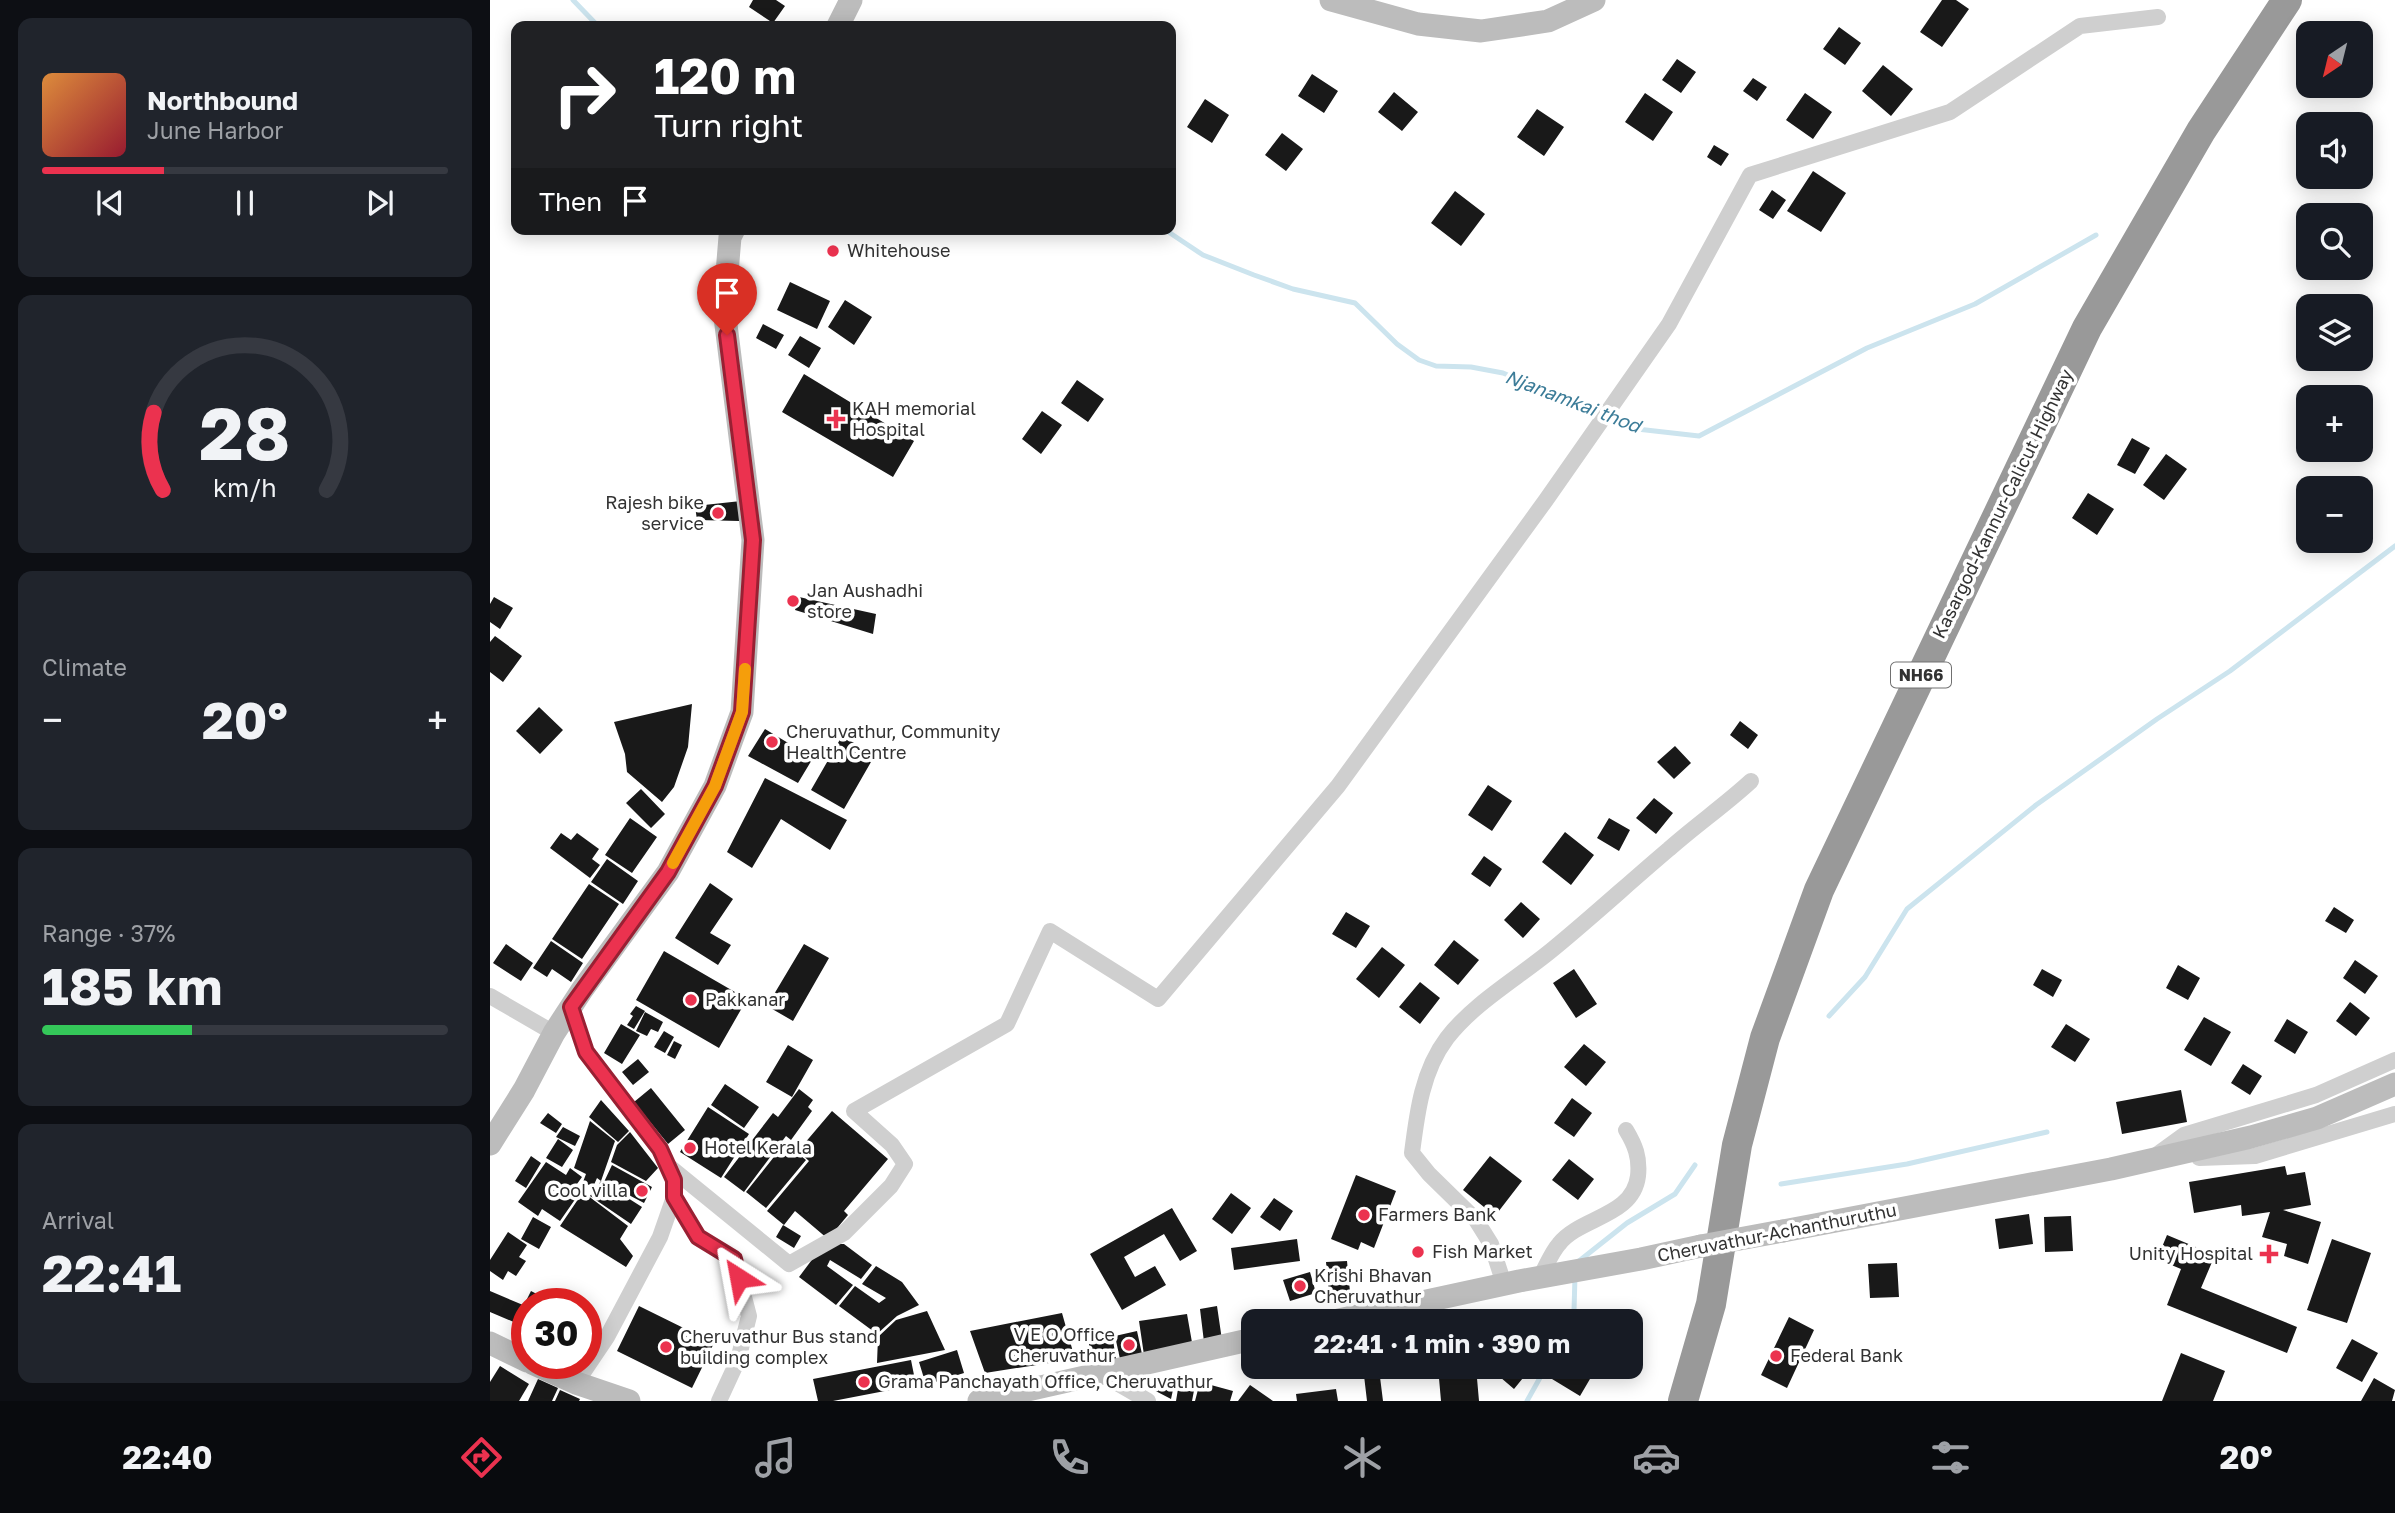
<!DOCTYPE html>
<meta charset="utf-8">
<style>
:root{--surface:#171b24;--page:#20242c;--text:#f1f3f6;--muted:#9ea1a6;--line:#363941;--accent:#eb324f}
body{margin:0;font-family:"Golos Text",sans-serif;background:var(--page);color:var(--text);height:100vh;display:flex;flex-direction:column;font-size:26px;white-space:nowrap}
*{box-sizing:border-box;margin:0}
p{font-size:23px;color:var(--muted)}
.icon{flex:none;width:38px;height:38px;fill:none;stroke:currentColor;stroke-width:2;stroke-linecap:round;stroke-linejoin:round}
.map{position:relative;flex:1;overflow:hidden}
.details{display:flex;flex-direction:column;gap:18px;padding:18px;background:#0d0f14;width:490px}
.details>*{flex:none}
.banner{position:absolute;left:21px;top:21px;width:665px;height:214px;border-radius:14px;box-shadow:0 4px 18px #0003;background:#202124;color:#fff;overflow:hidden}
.needle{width:46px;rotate:215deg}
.buttons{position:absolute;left:1806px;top:21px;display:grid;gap:14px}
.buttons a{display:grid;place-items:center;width:77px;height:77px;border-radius:14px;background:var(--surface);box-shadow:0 4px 18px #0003;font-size:35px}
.speed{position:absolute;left:21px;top:1288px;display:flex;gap:14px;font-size:35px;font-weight:700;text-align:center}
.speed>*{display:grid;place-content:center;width:91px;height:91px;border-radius:50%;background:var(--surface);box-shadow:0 4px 18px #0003;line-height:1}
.speed .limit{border:10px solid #d22;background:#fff;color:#111}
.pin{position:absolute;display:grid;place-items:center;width:60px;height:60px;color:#fff;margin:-72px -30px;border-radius:50% 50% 50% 0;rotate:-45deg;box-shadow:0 0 7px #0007}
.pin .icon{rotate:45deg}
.me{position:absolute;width:77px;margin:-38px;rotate:326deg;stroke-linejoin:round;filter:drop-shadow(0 0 5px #0008)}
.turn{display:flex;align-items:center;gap:24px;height:147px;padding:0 28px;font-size:32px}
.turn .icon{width:91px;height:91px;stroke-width:2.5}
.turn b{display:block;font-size:49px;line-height:60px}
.then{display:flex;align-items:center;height:66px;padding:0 28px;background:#0003;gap:14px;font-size:26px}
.big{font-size:52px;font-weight:700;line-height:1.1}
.details .widget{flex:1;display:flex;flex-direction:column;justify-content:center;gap:10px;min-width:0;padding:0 24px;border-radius:14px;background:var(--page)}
.details .dial{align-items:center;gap:0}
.dial svg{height:182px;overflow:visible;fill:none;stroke:var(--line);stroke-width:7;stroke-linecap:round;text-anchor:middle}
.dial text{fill:var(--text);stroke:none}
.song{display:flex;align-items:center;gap:21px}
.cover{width:84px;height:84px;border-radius:10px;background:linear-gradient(135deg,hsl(30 70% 55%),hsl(350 70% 35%))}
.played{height:7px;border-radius:4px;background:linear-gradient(90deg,var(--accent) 30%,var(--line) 30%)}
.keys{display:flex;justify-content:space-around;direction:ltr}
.heat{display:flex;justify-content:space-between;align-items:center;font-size:38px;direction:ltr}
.charge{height:10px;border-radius:5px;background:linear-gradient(90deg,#34c759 37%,var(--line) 0)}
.trip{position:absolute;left:751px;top:1309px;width:402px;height:70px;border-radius:14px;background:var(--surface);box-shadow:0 4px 18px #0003;font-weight:700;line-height:70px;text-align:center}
.menu{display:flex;height:112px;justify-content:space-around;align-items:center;background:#090b0e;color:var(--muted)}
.menu .icon{width:49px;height:49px}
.menu .current{color:var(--accent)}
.menu b{font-size:32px;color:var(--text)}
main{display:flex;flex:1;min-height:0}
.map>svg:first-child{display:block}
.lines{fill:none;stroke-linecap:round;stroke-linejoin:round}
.stream{stroke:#cce4ee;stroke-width:5}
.building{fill:#191919}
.street{stroke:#cfcfcf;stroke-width:16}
.secondary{stroke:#bcbcbc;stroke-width:23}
.highway{stroke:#999;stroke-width:30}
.secondary-bridge{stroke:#bcbcbc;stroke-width:23}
.route-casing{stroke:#992033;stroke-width:18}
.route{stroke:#eb324f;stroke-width:12}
.slow{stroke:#f59e0b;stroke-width:12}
.poi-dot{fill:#eb324f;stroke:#fff;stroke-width:2.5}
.labels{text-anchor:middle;stroke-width:7;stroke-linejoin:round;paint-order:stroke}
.shield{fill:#fff;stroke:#707070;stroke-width:2}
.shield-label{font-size:16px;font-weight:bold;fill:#323232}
.poi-label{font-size:18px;fill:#323232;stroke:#fff;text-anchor:start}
.street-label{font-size:18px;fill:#323232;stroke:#fff}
.water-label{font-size:19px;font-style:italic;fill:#3c7c98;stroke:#fff}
</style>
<main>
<section class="details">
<div class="widget">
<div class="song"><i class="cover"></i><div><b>Northbound</b><p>June Harbor</p></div></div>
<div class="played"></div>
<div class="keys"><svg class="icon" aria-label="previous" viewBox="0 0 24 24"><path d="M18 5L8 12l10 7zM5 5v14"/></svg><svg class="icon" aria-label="pause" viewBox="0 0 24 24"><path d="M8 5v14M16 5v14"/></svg><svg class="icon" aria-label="next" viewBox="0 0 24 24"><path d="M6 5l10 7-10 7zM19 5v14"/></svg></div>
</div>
<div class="widget dial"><svg viewBox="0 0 100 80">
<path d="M14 69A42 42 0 1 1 86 69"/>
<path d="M14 69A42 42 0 0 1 10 35" stroke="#eb324f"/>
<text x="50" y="56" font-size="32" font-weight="700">28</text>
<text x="50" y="72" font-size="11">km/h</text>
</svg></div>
<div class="widget"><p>Climate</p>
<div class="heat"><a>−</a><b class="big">20°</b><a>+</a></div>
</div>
<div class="widget"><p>Range · 37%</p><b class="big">185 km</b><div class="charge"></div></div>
<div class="widget"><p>Arrival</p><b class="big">22:41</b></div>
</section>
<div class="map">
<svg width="1905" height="1401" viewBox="0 0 1905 1401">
<rect width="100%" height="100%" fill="#fff"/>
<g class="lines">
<path class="stream" d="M83,0l25,26
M674,229l39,26 51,20 39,14 62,14 42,41 22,16 17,6 35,1 32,6 134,56 62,7 168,-88 108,-44 121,-69
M1339,1016l36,-39 42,-68 129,-104 121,-86 73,-48 165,-125
M1291,1184l126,-20 140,-32
M1089,1261l48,-38 48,-29 20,-29
M1084,1311l1,-35
M1037,1401l19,-34"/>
</g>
<path class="building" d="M263,0h23l9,6 -12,17 -24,-16z
M1452,0h14l13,9 -27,38 -22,-15z
M1349,27l22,16 -16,22 -22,-16z
M1187,59l19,13 -15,21 -19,-13z
M1393,65l30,24 -22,27 -29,-25z
M822,74l26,17 -14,22 -26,-17z
M1263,78l14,9 -10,14 -14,-10z
M904,92l24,20 -16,19 -24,-19z
M1155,93l28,19 -20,29 -28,-19z
M1315,93l27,19 -19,27 -27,-19z
M715,99l24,16 -17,28 -25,-16z
M1047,109l27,18 -20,29 -27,-19z
M792,133l21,16 -17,22 -21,-16z
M1224,145l15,9 -8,12 -14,-9z
M1323,171l33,22 -25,39 -34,-21z
M1282,190l14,10 -13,19 -14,-9z
M965,191l30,23 -24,32 -30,-23z
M300,282l40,19 -13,28 -40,-19z
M355,300l27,17 -18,28 -26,-18z
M273,324l21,11 -8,14 -20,-11z
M310,336l21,12 -12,20 -21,-13z
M314,374l110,67 -21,36 -111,-65z
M587,380l27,19 -16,23 -27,-19z
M552,411l20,14 -21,29 -19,-15z
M1642,438l18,10 -15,26 -18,-9z
M1676,454l21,15 -23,31 -21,-15z
M1598,493l26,16 -17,26 -25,-17z
M251,501l-2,20 -42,-1 -2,-14z
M4,597l19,11 -13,21 -10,-7v-18z
M309,597l77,17 -3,20 -78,-24z
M5,636l27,20 -19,26 -13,-10v-30z
M202,704l-4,43 -14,40 -12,15 -35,-30 -2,-18 -11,-32z
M49,707l24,23 -23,24 -24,-23z
M1250,721l18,14 -10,14 -18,-14z
M275,729l48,29 -15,25 -50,-27z
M352,736l33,19 -31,54 -33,-19z
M1185,746l16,17 -17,16 -17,-17z
M275,778l82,42 -17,30 -49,-31 -29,49 -25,-16z
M998,785l24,16 -20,30 -24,-16z
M151,789l24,25 -14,14 -25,-25z
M1164,798l19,15 -17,21 -20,-16z
M140,818l27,19 -25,36 -27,-18z
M1119,818l21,12 -11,21 -22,-13z
M1075,832l29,23 -23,30 -29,-23z
M71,833l10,7 6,-7 22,16 -7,10 8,6 -10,13 -40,-30z
M994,856l18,13 -12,18 -19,-13z
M117,859l31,22 -15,23 -32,-22z
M220,883l23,16 -23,34 21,12 -13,20 -43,-27z
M99,884l30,20 -37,55 -30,-20z
M1031,902l19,17 -17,19 -19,-18z
M1844,907l20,13 -8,13 -21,-12z
M856,912l24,14 -14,22 -24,-14z
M964,940l25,20 -21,25 -24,-20z
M61,941l32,22 -12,19 -19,-13 -5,8 -14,-9z
M16,944l27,19 -12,18 -28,-18z
M314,944l25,14 -36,63 -26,-15z
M892,947l23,18 -26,33 -23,-19z
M174,951l83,48 -28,49 -83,-48z
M1865,960l23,16 -13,18 -22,-16z
M1688,965l22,13 -12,22 -22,-12z
M1084,969l23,35 -21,14 -23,-35z
M1552,969l20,11 -9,17 -20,-12z
M930,982l20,16 -20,26 -21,-17z
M1860,1002l20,16 -14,18 -20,-15z
M146,1006l9,5 -11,18 -7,-4 6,-9 -3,-2z
M155,1012l18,10 -5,10 -7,-3 -4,7 -11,-5z
M1714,1017l27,15 -20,34 -27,-16z
M1797,1019l21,13 -13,22 -21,-13z
M131,1024l19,11 -18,29 -18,-11z
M1576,1024l24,15 -15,23 -24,-15z
M174,1031l10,6 -9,16 -11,-6z
M184,1041l8,4 -7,14 -8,-4z
M1094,1044l22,18 -20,24 -22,-19z
M298,1045l25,15 -21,37 -26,-15z
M148,1059l11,13 -16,13 -11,-13z
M1753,1064l19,12 -12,19 -19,-12z
M235,1084l34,23 -15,21 -33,-23z
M161,1088l34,42 -17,14 -34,-42z
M309,1089l14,11 -5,7 4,4 -21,29 -5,-4 -42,56 -20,-15 49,-64 5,4z
M1691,1090l6,32 -65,12 -6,-32z
M1082,1098l20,15 -18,24 -20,-14z
M111,1100l28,31 -11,11 -29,-25z
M218,1107l41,27 -28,44 -41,-26z
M342,1111l56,48 -44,52 4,4 -20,24 -33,-28 -11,14 -17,-14 42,-50 -11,-10z
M58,1113l14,11 -6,9 -16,-10z
M100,1121l25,20 -14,40 -4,-3 -4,9 -10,-5 3,-8 -12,-6z
M73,1127l17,9 -5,10 -19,-9z
M140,1132l28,36 -12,13 -35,-19 6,-17z
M68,1139l15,11 -11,17 -16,-9z
M295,1143l21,17 -40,48 -20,-16z
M41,1156l10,7 -15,25 -11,-7z
M1000,1156l32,25 -27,35 -32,-26z
M1079,1159l25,20 -16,21 -26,-20z
M56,1162l20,13 4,-7 12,9 -5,7 6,4 -23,33 -18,-12 -4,7 -20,-14z
M122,1165l40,22 -8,16 -40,-21z
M1795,1166l2,9 18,-3 6,33 -28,5 38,12 -13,42 -24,-8 3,-12 -25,-7 8,-25 -28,4 -1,-11 -47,8 -5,-31z
M866,1175l40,16 -22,57 -13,-6 -3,8 -27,-11z
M111,1181l41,26 -11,17 -41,-28z
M93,1192l45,34 -8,13 13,17 -7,11 -66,-41z
M741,1193l20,15 -19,26 -20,-15z
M784,1198l19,13 -13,20 -20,-14z
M682,1208l25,43 -17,10 -16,-27 -40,23 11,20 20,-11 11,19 -44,25 -32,-56z
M1539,1214l4,30 -34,5 -4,-30z
M1581,1216l2,35 -28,1 -1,-35z
M43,1217l18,10 -12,22 -18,-10z
M293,1225l18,11 -7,12 -18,-11z
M18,1232l19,13 -8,12 7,4 -10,15 -8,-5 -5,9 -13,-9v-11z
M1677,1235l48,20 -14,33 96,39 -10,26 -120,-48 14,-36 -24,-10z
M807,1239l3,22 -66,9 -3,-22z
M1842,1239l39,14 -24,70 -40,-13z
M342,1244h12l28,21 -11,14 -31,-19 -3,6 26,19 -17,20 -37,-28 21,-28z
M857,1261l4,41 -21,2 -4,-42z
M1407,1263l2,34 -29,1 -2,-34z
M386,1266l26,16 17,23 -22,11 -20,18 -38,-28 16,-20 24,17 7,-5 -24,-14z
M820,1272l6,21 -26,8 -7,-21z
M0,1291l33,14 -7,18 -26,-11z
M41,1291l25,13h-29v5l-4,-2z
M149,1306l75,37 -22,45 -75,-37z
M727,1306l5,34 -18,2 -4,-33z
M1050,1310l19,11h-25z
M437,1311l18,39 -68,13 1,-26 18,-17z
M1101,1312l17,9h-22z
M572,1313l13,46 -90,14 -15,-42z
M697,1314l6,34 -49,7 -5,-34z
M1299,1317l25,13 -27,58 -26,-13z
M647,1331l5,23 -22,5 -5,-23z
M622,1334l4,25 -24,4 -4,-25z
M1862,1339l26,14 -16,29 -26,-14z
M467,1350l7,23 -38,12 -7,-23z
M1691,1353l44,18 -12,30h-51z
M421,1360l5,25 -83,16h-15l-5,-22z
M10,1366l29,18 -10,17h-29v-19z
M873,1367h43l1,7 -27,3 3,24h-16z
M933,1367h13v3l-13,1z
M948,1367h38l3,34h-38z
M1018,1367h24l-18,22 -14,-12z
M1070,1367h37l-17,29 -28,-17z
M686,1376l-5,23 -23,-12 2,-9z
M690,1377l16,3 -4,21h-16z
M1884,1378l21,12 -3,11h-31z
M48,1379l20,9 -6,13h-24z
M710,1382l33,9 -3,10h-35z
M760,1385l23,16h-35z
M846,1389l2,12h-41l-1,-7z
M70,1390l20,9 -1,2h-24z"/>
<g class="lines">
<path class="street" d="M0,996l64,37
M81,1007l15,45 74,97 14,31v17l-14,40 -53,100 -31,46
M1665,1156l29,-21 132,-40 79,-35
M1709,1158l56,-2 140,-42
M181,1168l118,96 55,-31 47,-47 14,-22 -13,-19 -38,-34 153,-87 43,-93 108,68 180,-213 208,-286 123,-176 81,-149 200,-63 130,-86 78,-9
M184,1197l24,40 36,22 15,57 -11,44 -19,41
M1050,1277c6,-10 11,-24 19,-33 21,-27 74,-27 79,-68 2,-19 -3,-31 -12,-46
M1014,1284l-13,-40 -15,-24 -47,-46 -17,-21c5,-40 10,-82 35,-115 28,-36 71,-60 106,-89 39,-32 77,-67 116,-100 27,-24 56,-44 82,-68
M608,1372l50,29"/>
<path class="secondary" d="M841,0l87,24 63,7 67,-10 46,-21
M348,26l13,-26
M0,1144l34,-54 30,-57 28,-43 86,-118 47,-86 27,-74 11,-172 -29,-231 6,-72 4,-8
M1293,1231l328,-62 140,-32 66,-19 78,-34
M844,1321l185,-40 122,-22 60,-13
M0,1343l37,18
M42,1363l44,20 53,18
M489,1401l274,-62"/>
<path class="highway" d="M1193,1401l28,-97 26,-159 28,-107 54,-148 268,-562 114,-197 86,-131"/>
<path class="secondary-bridge" d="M1211,1246l82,-15"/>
</g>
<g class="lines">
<defs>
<path id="route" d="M237,335l26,205 -11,172 -27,74 -47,86 -97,135 15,45 74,97 14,31v17l24,40 36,22 5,19"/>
</defs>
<use href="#route" class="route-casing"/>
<use href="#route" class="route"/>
<path class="slow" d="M183,863l42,-77 27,-74 3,-43"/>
</g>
<g class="poi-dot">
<circle cx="343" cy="251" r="7"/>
<path d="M342.5 408.5h7v7h7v7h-7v7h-7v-7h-7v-7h7z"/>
<circle cx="228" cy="513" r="7"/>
<circle cx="303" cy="601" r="7"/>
<circle cx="282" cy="742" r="7"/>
<circle cx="201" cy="1000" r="7"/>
<circle cx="200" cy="1148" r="7"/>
<circle cx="152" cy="1191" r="7"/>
<circle cx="874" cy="1215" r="7"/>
<circle cx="928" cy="1252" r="7"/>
<path d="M1775.5 1243.5h7v7h7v7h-7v7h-7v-7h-7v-7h7z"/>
<circle cx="810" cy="1286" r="7"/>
<circle cx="639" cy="1345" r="7"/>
<circle cx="176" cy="1347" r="7"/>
<circle cx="1286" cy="1356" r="7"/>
<circle cx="374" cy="1382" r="7"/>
</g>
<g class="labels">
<rect class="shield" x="1401" y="662.5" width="60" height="25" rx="5"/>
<g class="shield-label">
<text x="1431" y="681">NH66</text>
</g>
<g class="poi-label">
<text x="357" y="257">Whitehouse</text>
<text x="362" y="415">KAH memorial<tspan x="362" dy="21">Hospital</tspan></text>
<text x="214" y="509" text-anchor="end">Rajesh bike<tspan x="214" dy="21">service</tspan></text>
<text x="317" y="597">Jan Aushadhi<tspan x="317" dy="21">store</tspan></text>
<text x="296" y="738">Cheruvathur, Community<tspan x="296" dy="21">Health Centre</tspan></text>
<text x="215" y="1006">Pakkanar</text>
<text x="214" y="1154">Hotel Kerala</text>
<text x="138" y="1197" text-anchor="end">Cool villa</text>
<text x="888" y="1221">Farmers Bank</text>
<text x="942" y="1258">Fish Market</text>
<text x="1763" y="1260" text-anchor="end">Unity Hospital</text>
<text x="824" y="1282">Krishi Bhavan<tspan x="824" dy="21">Cheruvathur</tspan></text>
<text x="625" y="1341" text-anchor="end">V E O Office<tspan x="625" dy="21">Cheruvathur</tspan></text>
<text x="190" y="1343">Cheruvathur Bus stand<tspan x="190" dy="21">building complex</tspan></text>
<text x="1300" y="1362">Federal Bank</text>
<text x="388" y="1388">Grama Panchayath Office, Cheruvathur</text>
</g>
<g class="street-label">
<text transform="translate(1513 504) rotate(-64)" y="6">Kasargod-Kannur-Calicut Highway</text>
<text transform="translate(1287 1233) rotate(-11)" y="6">Cheruvathur-Achanthuruthu</text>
</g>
<g class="water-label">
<text transform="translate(1083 401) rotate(21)" y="7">Njanamkai thod</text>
</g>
</g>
</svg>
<div class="buttons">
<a><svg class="needle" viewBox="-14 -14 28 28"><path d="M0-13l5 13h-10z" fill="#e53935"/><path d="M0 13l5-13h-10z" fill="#9ea1a6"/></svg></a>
<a><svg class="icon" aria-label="sound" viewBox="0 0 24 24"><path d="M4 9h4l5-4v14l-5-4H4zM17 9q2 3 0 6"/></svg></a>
<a><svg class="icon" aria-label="search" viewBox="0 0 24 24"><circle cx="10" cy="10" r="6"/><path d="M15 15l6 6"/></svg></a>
<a><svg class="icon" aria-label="layers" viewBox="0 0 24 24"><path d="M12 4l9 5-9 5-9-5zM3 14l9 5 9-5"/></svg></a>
<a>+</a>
<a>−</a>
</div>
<div class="speed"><div class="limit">30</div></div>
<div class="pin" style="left:237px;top:335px;background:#d93025"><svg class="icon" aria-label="arrive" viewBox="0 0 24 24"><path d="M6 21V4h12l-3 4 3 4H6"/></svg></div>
<svg class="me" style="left:249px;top:1278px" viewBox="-20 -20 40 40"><path d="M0-17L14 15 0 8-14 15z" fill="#eb324f" stroke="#fff" stroke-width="4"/></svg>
<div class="trip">22:41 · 1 min · 390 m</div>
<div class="banner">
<div class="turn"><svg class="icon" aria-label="right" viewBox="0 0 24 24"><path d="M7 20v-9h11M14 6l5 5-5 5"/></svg><div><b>120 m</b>Turn right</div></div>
<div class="then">Then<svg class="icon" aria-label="arrive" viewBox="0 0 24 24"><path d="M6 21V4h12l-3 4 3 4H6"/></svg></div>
</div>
</div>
</main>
<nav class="menu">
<b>22:40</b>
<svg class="icon current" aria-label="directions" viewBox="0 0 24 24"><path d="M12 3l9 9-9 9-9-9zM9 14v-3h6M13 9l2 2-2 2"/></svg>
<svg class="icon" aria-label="music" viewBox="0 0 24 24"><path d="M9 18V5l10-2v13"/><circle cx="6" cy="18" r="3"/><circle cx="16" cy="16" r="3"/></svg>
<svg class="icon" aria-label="phone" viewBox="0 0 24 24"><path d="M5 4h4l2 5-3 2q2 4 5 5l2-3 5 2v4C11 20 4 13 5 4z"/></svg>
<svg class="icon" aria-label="climate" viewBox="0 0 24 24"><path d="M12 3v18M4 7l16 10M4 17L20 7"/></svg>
<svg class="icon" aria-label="car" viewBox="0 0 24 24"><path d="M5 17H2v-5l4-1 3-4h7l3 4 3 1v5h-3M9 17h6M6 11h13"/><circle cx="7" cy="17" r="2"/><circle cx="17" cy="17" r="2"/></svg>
<svg class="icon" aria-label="filters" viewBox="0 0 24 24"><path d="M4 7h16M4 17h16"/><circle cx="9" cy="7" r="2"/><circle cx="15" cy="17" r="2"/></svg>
<b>20°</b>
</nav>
